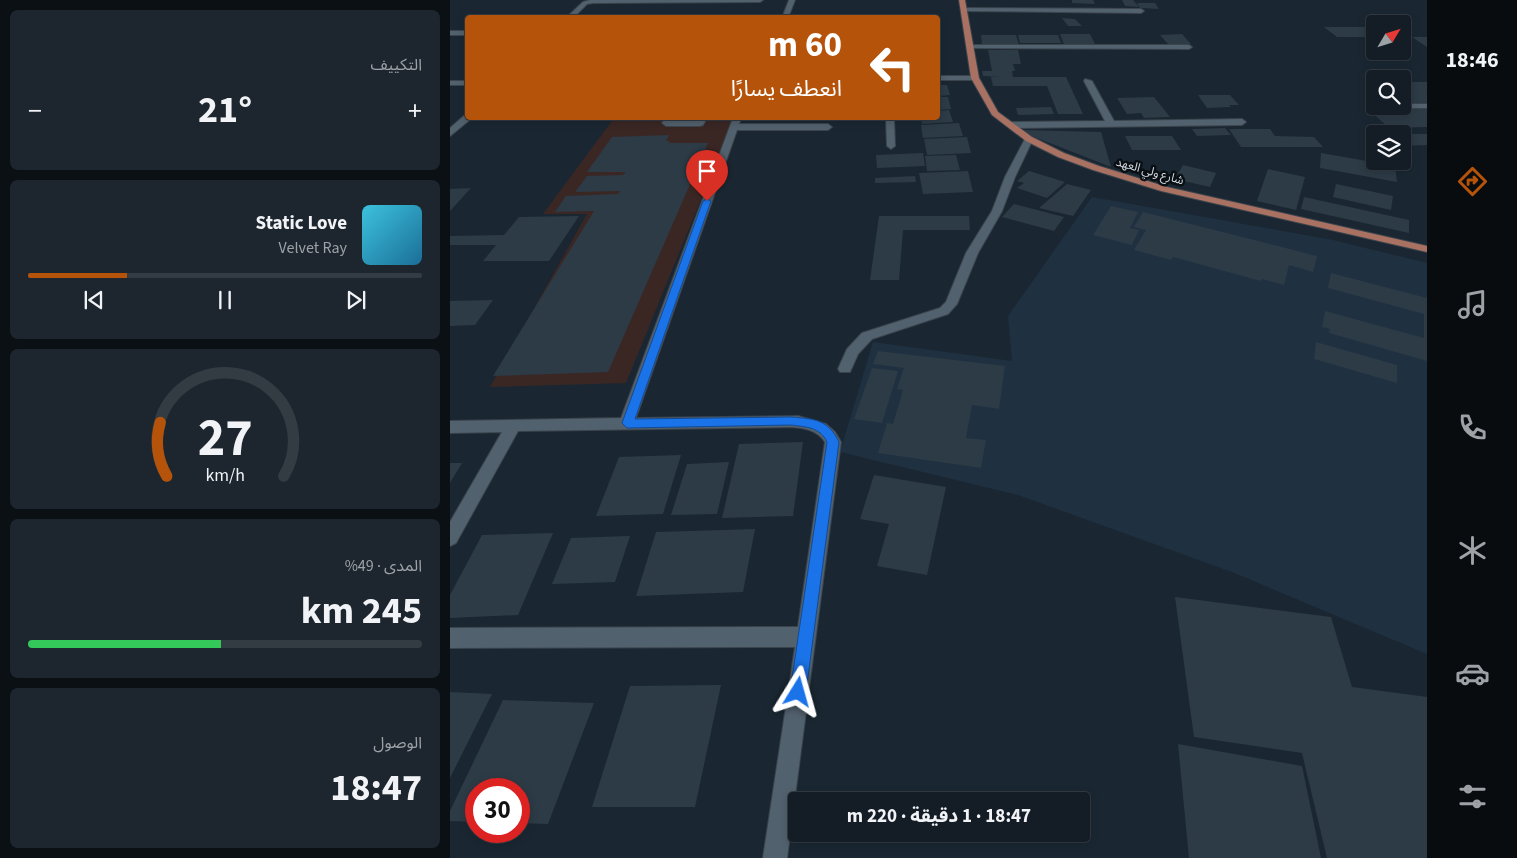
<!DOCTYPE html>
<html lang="ar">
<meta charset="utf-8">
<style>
:root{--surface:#141d26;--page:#1d262e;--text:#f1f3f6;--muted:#9da2a7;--line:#333b43;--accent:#b45309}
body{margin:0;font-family:"Source Sans 3","Noto Sans Arabic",sans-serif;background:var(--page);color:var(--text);direction:rtl;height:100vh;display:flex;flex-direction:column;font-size:19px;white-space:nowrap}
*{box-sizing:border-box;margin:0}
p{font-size:16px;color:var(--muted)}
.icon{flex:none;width:28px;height:28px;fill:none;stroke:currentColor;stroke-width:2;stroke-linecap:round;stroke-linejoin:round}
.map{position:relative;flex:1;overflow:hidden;direction:ltr}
.side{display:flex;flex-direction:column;gap:10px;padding:10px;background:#0b1015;width:450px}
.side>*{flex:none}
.banner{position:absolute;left:15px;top:15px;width:475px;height:105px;border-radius:5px;box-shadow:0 2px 8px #0003,0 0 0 1px var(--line);direction:rtl;background:#b45309;color:#fff;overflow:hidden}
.needle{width:32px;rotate:52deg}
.buttons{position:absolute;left:916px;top:15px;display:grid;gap:10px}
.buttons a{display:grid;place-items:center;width:45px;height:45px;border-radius:5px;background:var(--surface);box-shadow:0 2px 8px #0003,0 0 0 1px var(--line);font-size:25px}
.speed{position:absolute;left:15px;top:778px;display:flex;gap:10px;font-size:25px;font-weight:700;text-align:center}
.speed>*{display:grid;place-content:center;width:65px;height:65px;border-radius:50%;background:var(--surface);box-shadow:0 2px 8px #0003,0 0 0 1px var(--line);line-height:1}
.speed .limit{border:8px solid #d22;background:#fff;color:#111}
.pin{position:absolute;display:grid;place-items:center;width:42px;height:42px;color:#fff;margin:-51px -21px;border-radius:50% 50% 50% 0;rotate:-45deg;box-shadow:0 0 5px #0007}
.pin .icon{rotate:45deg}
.me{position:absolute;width:55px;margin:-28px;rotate:8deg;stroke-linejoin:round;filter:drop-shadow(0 0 4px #0008)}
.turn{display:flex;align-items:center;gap:18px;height:105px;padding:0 15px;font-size:22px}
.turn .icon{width:65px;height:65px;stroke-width:2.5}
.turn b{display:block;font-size:35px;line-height:42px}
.big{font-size:38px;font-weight:700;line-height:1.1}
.side .tile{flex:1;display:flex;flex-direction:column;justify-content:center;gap:8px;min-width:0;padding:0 18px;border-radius:8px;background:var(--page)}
.side .dial{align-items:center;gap:0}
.dial svg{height:130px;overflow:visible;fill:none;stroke:var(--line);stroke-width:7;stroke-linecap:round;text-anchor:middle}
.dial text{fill:var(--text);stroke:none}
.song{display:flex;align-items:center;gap:15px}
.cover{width:60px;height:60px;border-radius:8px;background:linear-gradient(135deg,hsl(190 70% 55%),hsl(200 70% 35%))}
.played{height:5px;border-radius:2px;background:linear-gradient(90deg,var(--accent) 25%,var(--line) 25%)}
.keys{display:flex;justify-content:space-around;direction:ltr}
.heat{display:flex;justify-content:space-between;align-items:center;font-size:28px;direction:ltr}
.charge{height:8px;border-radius:4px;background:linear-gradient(90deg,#34c759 49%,var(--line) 0)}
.trip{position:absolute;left:338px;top:792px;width:302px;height:50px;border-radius:5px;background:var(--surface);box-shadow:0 2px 8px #0003,0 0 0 1px var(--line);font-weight:700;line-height:50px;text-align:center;direction:rtl}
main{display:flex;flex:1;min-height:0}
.tab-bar{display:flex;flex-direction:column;width:90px;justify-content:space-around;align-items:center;background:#080c0f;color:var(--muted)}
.tab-bar .icon{width:35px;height:35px}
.tab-bar .on{color:var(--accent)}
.tab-bar b{font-size:22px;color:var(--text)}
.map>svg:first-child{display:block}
.built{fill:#1f3040}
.medical{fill:#3a2724}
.building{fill:#2d3b46}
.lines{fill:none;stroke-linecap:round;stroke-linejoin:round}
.minor-casing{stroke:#3b444d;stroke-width:2}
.major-casing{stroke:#3b444d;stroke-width:2}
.minor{fill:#52616e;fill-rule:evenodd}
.major{fill:#a87161;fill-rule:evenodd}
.route{fill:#1a73e8;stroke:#114b97}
.labels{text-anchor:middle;stroke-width:5;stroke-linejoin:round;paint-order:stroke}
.far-street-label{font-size:12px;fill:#d3dbe2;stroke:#0a0f14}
</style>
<main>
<nav class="tab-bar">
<b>18:46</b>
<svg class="icon on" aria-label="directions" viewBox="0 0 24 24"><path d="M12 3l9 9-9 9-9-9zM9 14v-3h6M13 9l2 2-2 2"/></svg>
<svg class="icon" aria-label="music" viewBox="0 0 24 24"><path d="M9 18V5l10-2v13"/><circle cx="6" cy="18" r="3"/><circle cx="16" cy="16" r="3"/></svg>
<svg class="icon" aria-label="phone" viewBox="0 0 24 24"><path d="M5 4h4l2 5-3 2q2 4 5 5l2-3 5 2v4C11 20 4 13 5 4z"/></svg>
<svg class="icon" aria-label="climate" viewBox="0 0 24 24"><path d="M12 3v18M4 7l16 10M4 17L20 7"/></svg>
<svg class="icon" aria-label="car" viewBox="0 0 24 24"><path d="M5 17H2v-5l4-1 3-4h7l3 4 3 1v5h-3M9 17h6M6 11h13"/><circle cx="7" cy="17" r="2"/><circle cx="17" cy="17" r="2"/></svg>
<svg class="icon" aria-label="filters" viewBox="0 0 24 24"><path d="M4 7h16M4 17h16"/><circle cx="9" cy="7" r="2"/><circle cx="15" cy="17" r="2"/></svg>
</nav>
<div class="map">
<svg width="977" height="858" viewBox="0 0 977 858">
<rect width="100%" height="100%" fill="#1a2732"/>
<path class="built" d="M642,197l241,43 94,23v391l-195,-82 -214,-77 -178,-43 33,-110 139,19 -4,-45z"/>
<path class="medical" d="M164,118h120l-108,265 -136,4 97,-173h-44z"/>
<path class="building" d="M622,0h21l2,4 -23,-1z
M672,0h11l6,7 -14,-1z
M687,3h18l4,6 -19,-1z
M935,17h12l12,7h-13z
M612,18l13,1 7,7h-14z
M874,27h51v17l-9,-7h-29z
M610,34h30l5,10h-31z
M732,34l9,10h-23l-8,-9z
M531,35h35l3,10h-37z
M568,35h40l3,8h-41z
M962,37h15v10z
M538,50h30l3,14h-8l2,7h-3l1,6h53l17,37h-25l-11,-28h-54l-2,-9h11l-19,-1 -1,-5h10z
M952,82h25v22h-25v-17h3z
M488,85h9l3,10 -12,1z
M748,95h32l9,10h-10l2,2 -24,1z
M488,97h10l3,12 -13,1z
M704,97l16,20 -26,1 -3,-5 -14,1 -10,-16z
M601,107l3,7 -36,1 -2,-7z
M918,109h59v18l-38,1z
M499,110l4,12 -31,2 -1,-6h17v-7z
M509,123l4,13 -40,2 -2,-13z
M775,128l6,7 -34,1 -5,-7z
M779,129h41l5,7 39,1 9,10h-82z
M573,130l78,2 10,35 -87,-34z
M952,134h25v11l-25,1z
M219,135l-3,6h4l-1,2h39l-100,229 -115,4 101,-165 -39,1 11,-16 52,-2 2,-3 -45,1 12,-16 36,-1 3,-3h-39l25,-35z
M675,136h47l9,14h-49z
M517,137l4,16 -44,2 -3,-16z
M473,153l2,13 -48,2 -1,-13z
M871,153l74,13 2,16 -77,-14z
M506,155l4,15 -33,1 -2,-15z
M733,165l33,8 -6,14 -35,-8z
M818,169l37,8 -9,33 -39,-9z
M518,171l5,21 -50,2 -4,-21z
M579,171l36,11 -18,16 -30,-10 7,-5 -7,-2z
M465,176l1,6 -41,1v-5z
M617,184l24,6 -18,26 -34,-8z
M886,184l57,12 -2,14 -58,-13z
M21,188l-21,23v-22z
M854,197l105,23v13l-108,-24z
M564,204l50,13 -10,14 -52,-14z
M661,206l27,6 -8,16 9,2 -7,15 -39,-10z
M693,212l174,44 -4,16 -24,-7 -5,20 -22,-6 -1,2 -88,-24 -2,3 -37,-10 12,-20 -12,-3z
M129,216l-30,45h-66l13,-16h-46v-9l54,-1 15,-18z
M429,216h90l1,14h-67l-4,50h-29z
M881,273l96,25v63l-98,-28 1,-4 -8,-2 3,-16 99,27v-24l-96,-26z
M43,300l-18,25 -25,1v-25z
M866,342l81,23v18l-83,-24z
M428,351l127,15 -6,43 -27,-4 -6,33 20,2 -5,28 -103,-15 9,-30 6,1 10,-34 -6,-1 7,-21 -31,-4z
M422,368l26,3 -16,52 -28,-4z
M353,442l-10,74 -71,2 17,-74z
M231,455l-18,59 -67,2 23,-59z
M279,462l-12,52 -46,1 16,-51z
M0,463h12l-12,20z
M424,475l72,12 -19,88 -50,-9 12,-42 -29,-5z
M305,529l-12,63 -107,4 20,-64z
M103,533l-35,82 -68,3v-23l32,-60z
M180,536l-15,46 -63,2 19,-46z
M725,597l156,20 21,70 75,10v161h-100l-25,-105 -108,-16z
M271,685l-26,122h-103l38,-121z
M0,692l42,2 -42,84z
M53,700l91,3 -46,121 -29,-1v-34h-43v33l-26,-1v-10z
M728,744l124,22 19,92h-132z"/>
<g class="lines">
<defs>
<path id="minor" d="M140,0h173l-3,2 -167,1 -6,1 -14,14h-7l17,-16z
M339,0h6l-7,18h-6z
M515,8l176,1 3,2 -3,2 -178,-2z
M0,31h18v4h-18z
M520,45h219l3,2 -3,2 -221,-1v-2z
M488,76h37l4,2 -4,2h-37z
M635,79l7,2 22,40 128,-2 4,3 -4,3 -230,3 -4,-3 4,-3 93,-1 -21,-40z
M0,81h18v4h-18z
M952,104h25v4h-23l-4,-2h2z
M15,115l7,3 -22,18v-8z
M215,118h8l-1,2h25l2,-2h8l-4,7 -3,1h-34l-4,-3z
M283,118h8l-2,6h89l4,3 -4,3h-91l-101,288 162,-2 28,8 9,8 6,10 -54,416h-24l32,-211 -345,1v-20l348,-1 27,-185c-8,-12 -20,-14 -34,-15l-273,4 -62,112 -6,3v-24l52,-90 -52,1v-12l171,-3z
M436,118h8l1,28 -4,3 -4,-3z
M579,136l4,3 -18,38 -13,34 -24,42 -21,51 -9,10 -76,25 -14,15 -8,18h-10l-2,-3 9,-20 15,-16 78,-25 6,-6 20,-49 26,-42 13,-34 20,-38z"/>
<path id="major" d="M509,0h6l14,78 19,34 34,25 32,16 35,13 68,21 260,59v6l-266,-61 -68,-21 -35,-13 -32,-16 -34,-26 -21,-37z"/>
</defs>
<use href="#minor" class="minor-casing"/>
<use href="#major" class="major-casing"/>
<use href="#minor" class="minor"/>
<use href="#major" class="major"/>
</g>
<path class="route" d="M257,199l4,2 -76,218 156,-2c23,2 37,2 48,25l-33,250 -2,6 -6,2 -6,-2 -2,-6 37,-250c-7,-15 -21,-15 -36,-17l-164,3 -5,-5 81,-222z"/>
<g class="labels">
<g class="far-street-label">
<text transform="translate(700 171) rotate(16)" y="4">شارع ولي العهد</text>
</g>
</g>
</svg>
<div class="buttons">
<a><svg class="needle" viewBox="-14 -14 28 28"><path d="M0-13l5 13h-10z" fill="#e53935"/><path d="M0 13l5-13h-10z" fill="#9da2a7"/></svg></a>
<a><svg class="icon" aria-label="search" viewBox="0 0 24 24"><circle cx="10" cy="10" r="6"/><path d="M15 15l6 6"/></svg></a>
<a><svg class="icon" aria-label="layers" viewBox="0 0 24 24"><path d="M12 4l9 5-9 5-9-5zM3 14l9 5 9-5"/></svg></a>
</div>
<div class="speed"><div class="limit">30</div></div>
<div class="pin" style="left:257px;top:201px;background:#d93025"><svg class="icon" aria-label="arrive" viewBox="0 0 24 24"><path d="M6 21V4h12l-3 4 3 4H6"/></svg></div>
<svg class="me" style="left:348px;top:692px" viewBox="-20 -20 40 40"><path d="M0-17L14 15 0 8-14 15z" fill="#1a73e8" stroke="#fff" stroke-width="4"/></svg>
<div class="trip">18:47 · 1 دقيقة · 220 m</div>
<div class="banner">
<div class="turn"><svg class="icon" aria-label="left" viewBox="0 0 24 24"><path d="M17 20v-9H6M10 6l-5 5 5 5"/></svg><div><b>60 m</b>انعطف يسارًا</div></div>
</div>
</div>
<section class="side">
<div class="tile"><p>التكييف</p>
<div class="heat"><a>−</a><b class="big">21°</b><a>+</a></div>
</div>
<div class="tile">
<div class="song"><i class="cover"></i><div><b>Static Love</b><p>Velvet Ray</p></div></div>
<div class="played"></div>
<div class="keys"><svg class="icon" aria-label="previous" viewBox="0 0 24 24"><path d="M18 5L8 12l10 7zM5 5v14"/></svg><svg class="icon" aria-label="pause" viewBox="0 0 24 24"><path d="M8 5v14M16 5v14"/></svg><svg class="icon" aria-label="next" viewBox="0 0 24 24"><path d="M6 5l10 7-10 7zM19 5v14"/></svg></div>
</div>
<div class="tile dial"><svg viewBox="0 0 100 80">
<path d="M14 69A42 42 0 1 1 86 69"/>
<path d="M14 69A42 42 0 0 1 10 36" stroke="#b45309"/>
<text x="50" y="56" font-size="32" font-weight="700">27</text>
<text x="50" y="72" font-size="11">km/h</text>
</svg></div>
<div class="tile"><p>المدى · 49%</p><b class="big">245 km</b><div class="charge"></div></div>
<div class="tile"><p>الوصول</p><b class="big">18:47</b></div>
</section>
</main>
